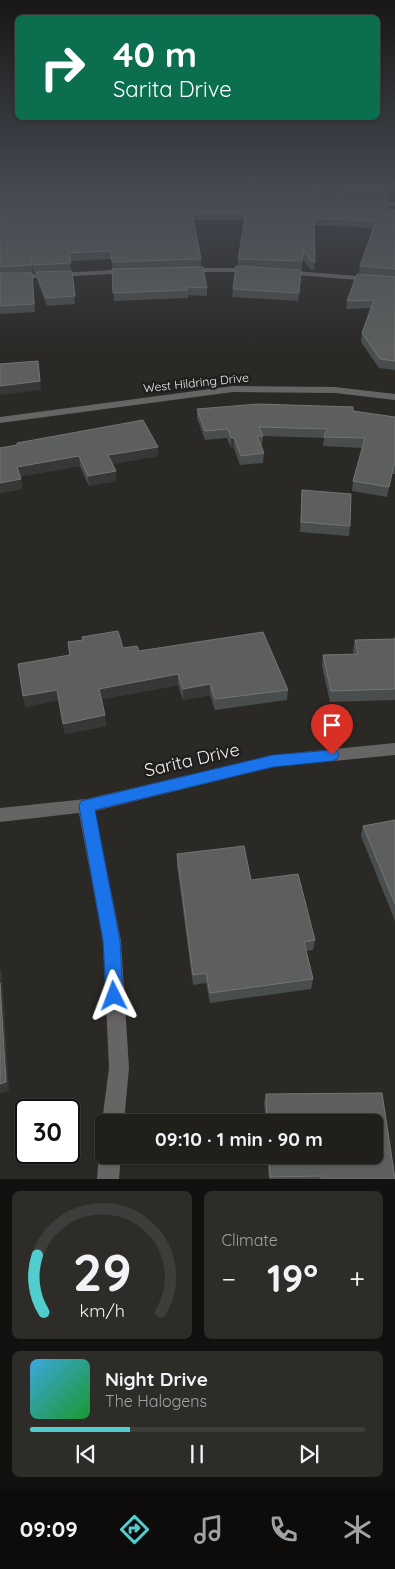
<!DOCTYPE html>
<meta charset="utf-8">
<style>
:root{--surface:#201f1c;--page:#2d2c29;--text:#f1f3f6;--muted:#a2a2a3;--line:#3d3d3b;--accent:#52cdce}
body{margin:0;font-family:Quicksand,sans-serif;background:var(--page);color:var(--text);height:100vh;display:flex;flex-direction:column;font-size:19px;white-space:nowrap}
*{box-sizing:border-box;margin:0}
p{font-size:16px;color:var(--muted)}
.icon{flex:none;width:28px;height:28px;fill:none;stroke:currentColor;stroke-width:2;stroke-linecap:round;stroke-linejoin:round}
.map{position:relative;height:1179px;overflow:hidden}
.panel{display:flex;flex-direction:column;gap:12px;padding:12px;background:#12110f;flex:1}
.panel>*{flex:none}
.top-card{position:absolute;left:15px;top:15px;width:365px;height:105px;border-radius:8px;box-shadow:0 1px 4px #0004,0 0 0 1px var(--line);background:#0b6e4f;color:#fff;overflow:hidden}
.speed{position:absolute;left:15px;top:1099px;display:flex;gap:10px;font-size:25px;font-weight:700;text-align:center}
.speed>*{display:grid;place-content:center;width:65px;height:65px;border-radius:50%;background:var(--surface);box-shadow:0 1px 4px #0004,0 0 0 1px var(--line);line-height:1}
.speed .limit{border:2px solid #111;border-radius:8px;background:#fff;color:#111}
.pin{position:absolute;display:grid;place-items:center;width:42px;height:42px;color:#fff;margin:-51px -21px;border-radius:50% 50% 50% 0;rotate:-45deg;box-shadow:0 0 5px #0007}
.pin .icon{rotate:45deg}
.me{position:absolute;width:55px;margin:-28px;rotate:357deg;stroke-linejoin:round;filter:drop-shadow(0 0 4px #0008)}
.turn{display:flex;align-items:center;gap:18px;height:105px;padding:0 15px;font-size:22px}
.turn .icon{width:65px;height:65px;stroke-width:2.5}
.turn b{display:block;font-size:35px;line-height:42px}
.big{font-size:38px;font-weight:700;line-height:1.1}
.panel .card{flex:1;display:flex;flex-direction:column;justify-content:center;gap:8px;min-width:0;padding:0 18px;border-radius:8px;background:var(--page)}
.panel .dial{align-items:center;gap:0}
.dial svg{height:130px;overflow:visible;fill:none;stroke:var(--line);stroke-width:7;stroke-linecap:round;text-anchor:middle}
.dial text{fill:var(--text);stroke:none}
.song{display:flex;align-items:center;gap:15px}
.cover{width:60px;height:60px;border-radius:8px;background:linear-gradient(135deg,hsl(200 70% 55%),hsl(130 70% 35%))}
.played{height:5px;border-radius:2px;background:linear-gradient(90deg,var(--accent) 30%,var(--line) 30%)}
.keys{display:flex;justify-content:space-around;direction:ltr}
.heat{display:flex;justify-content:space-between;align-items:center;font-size:28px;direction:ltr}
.panel .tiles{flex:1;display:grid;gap:12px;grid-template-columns:1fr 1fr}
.card:last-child{grid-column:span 2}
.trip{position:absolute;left:95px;top:1114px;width:288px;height:50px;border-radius:8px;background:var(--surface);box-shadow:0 1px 4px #0004,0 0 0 1px var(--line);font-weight:700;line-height:50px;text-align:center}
.tab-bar{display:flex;height:80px;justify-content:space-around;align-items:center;background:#0d0c0b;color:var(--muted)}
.tab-bar .icon{width:35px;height:35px}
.tab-bar .on{color:var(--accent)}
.tab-bar b{font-size:22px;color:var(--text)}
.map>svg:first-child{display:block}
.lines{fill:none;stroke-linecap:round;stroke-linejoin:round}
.minor{fill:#666564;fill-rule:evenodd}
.wall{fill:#4a4d4d}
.shaded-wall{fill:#363736}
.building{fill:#5c5f5e;stroke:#737575}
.route{fill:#1a73e8;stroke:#114b97}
.labels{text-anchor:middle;stroke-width:5;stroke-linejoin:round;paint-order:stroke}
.far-street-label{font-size:12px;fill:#f0efed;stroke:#211f1d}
.near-street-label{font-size:18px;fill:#f0efed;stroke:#211f1d}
</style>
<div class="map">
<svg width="395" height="1179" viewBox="0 0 395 1179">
<rect width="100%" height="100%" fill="#2b2926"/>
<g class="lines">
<path class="minor" d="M368,202h27v4l-25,-1z
M184,268h68l4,2 -4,2h-65l-4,-2z
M133,269l1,2 -4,2 -130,7v-4z
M282,270l113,9v4l-110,-9 -4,-2z
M233,386l102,1 60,7v6l-60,-7 -102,-1 -233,31v-6z
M395,743v12l-122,12 -178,44 26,130 8,127 -5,54h-20v4l-2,-4 7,-54 -6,-127 -24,-128 -79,9v-14l86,-9 187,-44z
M102,1147h2v8h17l-2,24h-22l2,-24z"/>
</g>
<path class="wall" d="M0,186h386l1,7 -1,7 -88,-4 -298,-4z
M0,193l395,17v160l-16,-2 -18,-26 1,-9 9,-25 -25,1 1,-8 37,-25 -25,-2 1,-8 13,-38 -59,-3 1,37 -1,8h-3l-8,-11 -1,10 -50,-2 49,11 -3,23 -66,-4 1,-8 5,-23v-7l6,-39h-51l8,39v7l6,22v8l-19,-1v3l-74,3 -2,-42 -42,2 5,43 -28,2 -10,-26 -1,-7h-2l-2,-8 3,47 -35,2z
M197,409l156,2 42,6v57h-3l-5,23 -35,-6 1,-10 10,-33 -40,-2 1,-8 -61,-2 -1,9h-2l4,8 -1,10 -23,2 -6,-17h-3l-4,-10 -22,2 -8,-22z
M158,447v9l-46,8 4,7v10l-27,5 -9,-20 -60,10 2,13 -22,4v-45z
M302,490l48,36 -1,10 -49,-4z
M395,634v66l-65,2 -8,-36 1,-11 31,-1 -1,-3 2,-11 39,-1z
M82,637l41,11 16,3 149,39 -1,10 -72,10 -5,-15 -27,5 -5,-15 -76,14 4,27 -41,8 -6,-34 -34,7 44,-51 -1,-14 14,-2z
M395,820v101l-34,-85 2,-10z
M177,854l74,26 64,60 -2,10 -7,1 7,28 -2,10 -101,14 -4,-20 -13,2 -16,-120z
M382,1093l13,86h-126l-2,-24h107v-33h-108l-2,-19 2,-9z"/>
<path class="shaded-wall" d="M38,361l3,29 -41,5v-9z
M231,438h3v10h-3z
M158,447v9l-49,9 -1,-10z
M79,456l1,10 -61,11 -2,-10z
M116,471v10l-27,5 -1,-10z
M21,479l1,10 -22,4v-10z
M178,674v11l-78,15 -1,-11z
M210,684v11l-27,5v-11z
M57,690l2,10 -34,7 -2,-11z
M105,715l1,11 -41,8 -2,-10z
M0,968l2,6 7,117 -9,3z"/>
<path class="building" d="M58,186h328l1,7 -88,-4z
M0,193l298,4 89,4v9h8v59l-35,-3 16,-45 -62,-3 1,44h-3l-8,-11 -2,10 -64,-2 8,-46h-54l9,46 -89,3 -1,-11 -42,2 2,10 -37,2 -3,-7v7l-31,2z
M236,266l65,4 -2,23 -66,-4z
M203,267l4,21 -20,-1 1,3 -75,3 -1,-24z
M72,271l3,25 -29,2 -10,-26z
M0,273h32l2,31 -34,2z
M357,274l38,3v84l-15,-2 -18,-26 12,-33 -27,1z
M38,361l2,20 -40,5v-22z
M258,404l95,3v4l42,6v47h-1l-5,23 -36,-6 12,-43 -41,-1 3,-8 -68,-2 4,9h-6l7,17 -23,3 -7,-18h-3l-3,-9 -23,2 -8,-22z
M143,420l15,27 -50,8 8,16 -28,5 -9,-20 -62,11 4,12 -21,4v-35l17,-3v-2z
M302,490l49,4 -1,32 -49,-4z
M118,631l5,17 14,-2 2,5 124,-19 25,58 -73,9 -5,-15 -27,5 -5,-15 -79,15 6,26 -42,9 -6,-34 -34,6 -5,-32 52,-9 -2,-13 15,-2 -1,-3z
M395,639v50l-64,2 -8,-36 35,-1 -3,-14z
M395,820v84l-32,-78z
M244,846l7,34 47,-6 17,66 -11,2 9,37 -103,14 -4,-20 -13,2 -16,-121z
M0,983l6,99 -6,2z
M382,1093l13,86h-74v-3l-51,1 -1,-22h105v-33h-107l-1,-28z"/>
<linearGradient id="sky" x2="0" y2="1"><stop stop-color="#181715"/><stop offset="0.53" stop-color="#444952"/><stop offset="1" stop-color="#444952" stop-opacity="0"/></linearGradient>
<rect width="395" height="351" fill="url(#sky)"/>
<path class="route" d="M332,750l5,1 2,4 -2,4 -5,2 -59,6 -178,43 25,131 3,55 -2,6 -7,2 -6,-2 -2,-6 -3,-55 -24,-135 2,-5 192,-46z"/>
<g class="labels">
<g class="far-street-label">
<text transform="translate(196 383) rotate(-6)" y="4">West Hildring Drive</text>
</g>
<g class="near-street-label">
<text transform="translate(192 760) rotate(-13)" y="6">Sarita Drive</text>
</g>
</g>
</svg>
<div class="speed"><div class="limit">30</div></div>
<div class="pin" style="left:332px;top:755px;background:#d93025"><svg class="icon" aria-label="arrive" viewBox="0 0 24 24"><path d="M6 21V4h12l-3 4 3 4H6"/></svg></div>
<svg class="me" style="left:114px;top:996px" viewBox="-20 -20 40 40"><path d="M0-17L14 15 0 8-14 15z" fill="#1a73e8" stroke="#fff" stroke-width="4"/></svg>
<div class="trip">09:10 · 1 min · 90 m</div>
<div class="top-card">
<div class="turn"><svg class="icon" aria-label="right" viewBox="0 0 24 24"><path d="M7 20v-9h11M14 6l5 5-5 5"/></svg><div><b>40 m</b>Sarita Drive</div></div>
</div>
</div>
<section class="panel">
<div class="tiles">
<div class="card dial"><svg viewBox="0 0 100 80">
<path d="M14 69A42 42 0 1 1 86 69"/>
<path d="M14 69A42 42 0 0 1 10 34" stroke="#52cdce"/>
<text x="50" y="56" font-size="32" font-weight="700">29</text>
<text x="50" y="72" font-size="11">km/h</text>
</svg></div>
<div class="card"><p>Climate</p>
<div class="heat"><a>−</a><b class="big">19°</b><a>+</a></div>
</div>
<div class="card">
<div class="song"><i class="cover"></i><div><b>Night Drive</b><p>The Halogens</p></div></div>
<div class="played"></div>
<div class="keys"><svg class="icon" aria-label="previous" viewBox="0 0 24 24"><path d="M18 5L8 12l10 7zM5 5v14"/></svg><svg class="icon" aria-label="pause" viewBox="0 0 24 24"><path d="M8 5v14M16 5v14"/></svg><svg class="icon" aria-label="next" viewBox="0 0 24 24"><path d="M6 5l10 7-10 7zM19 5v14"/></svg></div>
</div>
</div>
</section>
<nav class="tab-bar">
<b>09:09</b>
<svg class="icon on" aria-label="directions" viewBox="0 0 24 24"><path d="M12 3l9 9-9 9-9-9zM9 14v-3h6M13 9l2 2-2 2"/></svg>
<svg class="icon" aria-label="music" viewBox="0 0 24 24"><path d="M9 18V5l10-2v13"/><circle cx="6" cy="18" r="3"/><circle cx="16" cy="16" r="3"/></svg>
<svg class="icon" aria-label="phone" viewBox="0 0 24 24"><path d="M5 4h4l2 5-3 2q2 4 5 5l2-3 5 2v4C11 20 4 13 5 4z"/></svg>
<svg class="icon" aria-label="climate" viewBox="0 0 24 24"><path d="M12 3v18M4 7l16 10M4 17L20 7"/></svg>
</nav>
